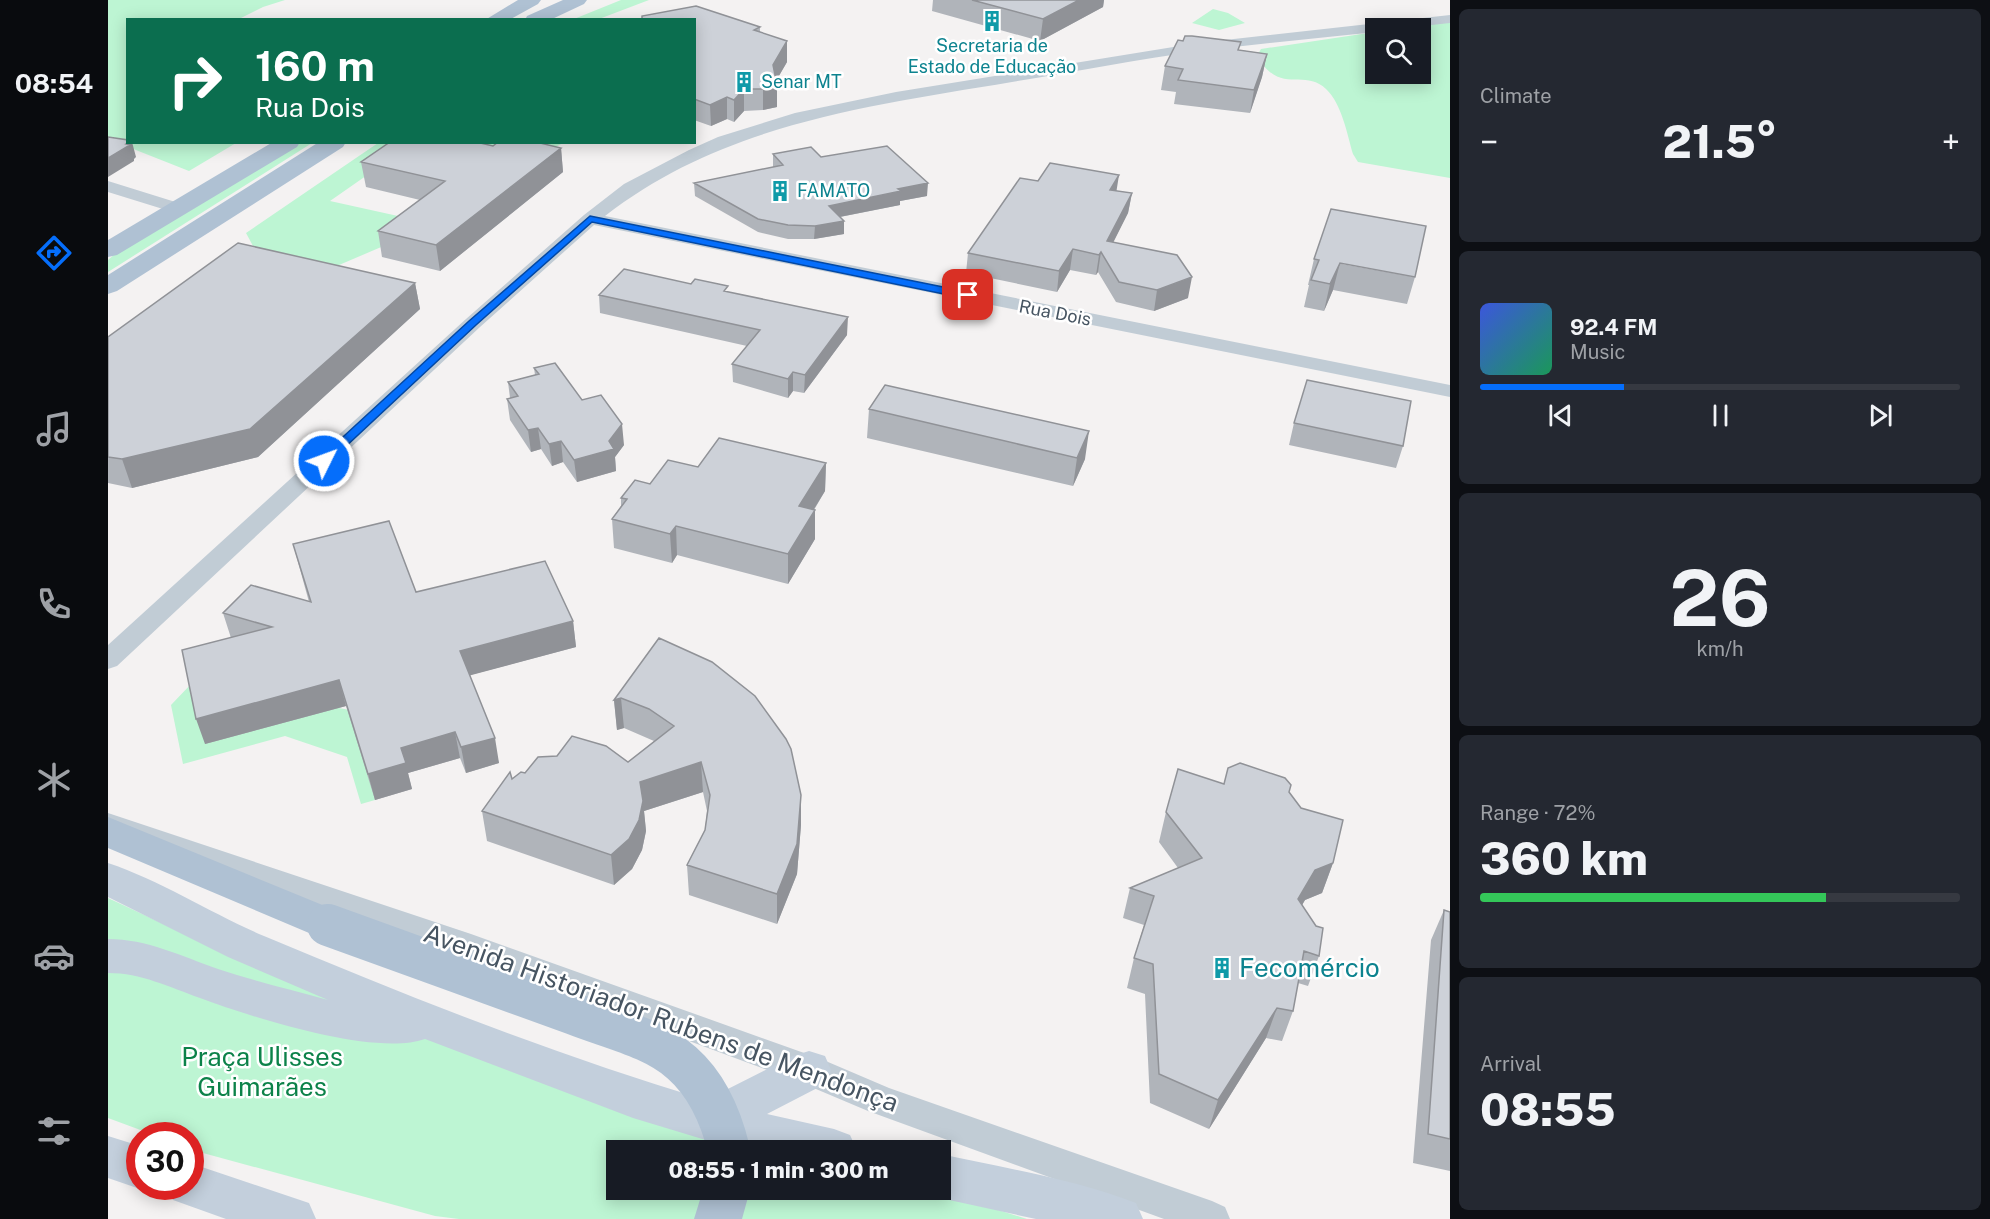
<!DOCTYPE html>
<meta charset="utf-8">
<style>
:root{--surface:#171b24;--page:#242831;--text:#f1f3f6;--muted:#9ea1a6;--line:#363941;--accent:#056efb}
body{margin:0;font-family:"Public Sans",sans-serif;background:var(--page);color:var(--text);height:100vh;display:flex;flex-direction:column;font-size:22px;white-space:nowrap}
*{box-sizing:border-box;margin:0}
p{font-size:20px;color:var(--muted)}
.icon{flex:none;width:33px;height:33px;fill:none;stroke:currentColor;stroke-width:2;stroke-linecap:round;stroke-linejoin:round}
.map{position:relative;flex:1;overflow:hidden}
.side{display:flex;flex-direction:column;gap:9px;padding:9px;background:#0d0f14;width:540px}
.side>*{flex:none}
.banner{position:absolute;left:18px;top:18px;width:570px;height:126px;border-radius:0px;box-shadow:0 3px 15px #0003;background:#0b6e4f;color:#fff;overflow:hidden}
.buttons{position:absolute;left:1257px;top:18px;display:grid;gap:12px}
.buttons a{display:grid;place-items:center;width:66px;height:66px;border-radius:0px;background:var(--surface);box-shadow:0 3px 15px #0003;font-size:30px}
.speed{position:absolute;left:18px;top:1122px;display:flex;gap:12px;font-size:30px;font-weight:700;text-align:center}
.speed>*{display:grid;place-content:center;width:78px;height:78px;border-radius:50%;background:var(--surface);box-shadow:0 3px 15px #0003;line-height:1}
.speed .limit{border:9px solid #d22;background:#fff;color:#111}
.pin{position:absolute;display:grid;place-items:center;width:51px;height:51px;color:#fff;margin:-26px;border-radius:12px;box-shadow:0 3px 9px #0006}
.me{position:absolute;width:66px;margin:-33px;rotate:48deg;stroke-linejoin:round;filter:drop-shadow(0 0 4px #0008)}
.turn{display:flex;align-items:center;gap:21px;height:126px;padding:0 30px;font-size:27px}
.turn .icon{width:78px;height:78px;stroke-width:2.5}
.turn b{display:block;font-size:42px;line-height:51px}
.big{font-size:45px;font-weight:800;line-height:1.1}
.side .card{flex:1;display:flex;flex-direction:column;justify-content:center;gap:9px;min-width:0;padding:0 21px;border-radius:9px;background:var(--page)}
.side .dial{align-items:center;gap:0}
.dial b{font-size:78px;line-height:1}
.song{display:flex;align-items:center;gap:18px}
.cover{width:72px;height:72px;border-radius:9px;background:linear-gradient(135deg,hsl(230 70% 55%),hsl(150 70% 35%))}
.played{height:6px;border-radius:3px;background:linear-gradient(90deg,var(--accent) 30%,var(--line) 30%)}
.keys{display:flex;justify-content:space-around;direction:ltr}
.heat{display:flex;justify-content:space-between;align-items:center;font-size:33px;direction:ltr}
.charge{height:9px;border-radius:4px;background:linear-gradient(90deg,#34c759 72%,var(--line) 0)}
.trip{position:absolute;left:498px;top:1140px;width:345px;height:60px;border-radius:0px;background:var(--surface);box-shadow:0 3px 15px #0003;font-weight:800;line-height:60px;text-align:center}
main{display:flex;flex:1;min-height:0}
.dock{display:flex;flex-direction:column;width:108px;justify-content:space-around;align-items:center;background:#090b0e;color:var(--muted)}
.dock .icon{width:42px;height:42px}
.dock .selected{color:var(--accent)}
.dock b{font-size:27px;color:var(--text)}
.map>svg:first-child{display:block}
.green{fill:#bdf5d3}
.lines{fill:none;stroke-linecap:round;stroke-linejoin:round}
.street{fill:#c1ccd5;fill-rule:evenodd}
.secondary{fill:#c3cfdc;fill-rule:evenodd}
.primary{fill:#afc1d3;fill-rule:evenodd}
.primary-bridge{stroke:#afc1d3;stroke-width:42}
.wall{fill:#b0b4ba}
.shaded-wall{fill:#909297}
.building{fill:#cdd1d8;stroke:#909297;stroke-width:1.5}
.route{fill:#056efb;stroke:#0348a3;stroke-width:1.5}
.labels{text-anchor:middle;stroke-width:5;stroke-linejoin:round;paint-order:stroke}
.far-culture-label{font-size:18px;fill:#0d838f;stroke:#fff;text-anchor:start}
.far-street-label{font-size:18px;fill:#475562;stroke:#fff}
.near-culture-label{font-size:26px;fill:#0d838f;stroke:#fff;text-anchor:start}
.near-street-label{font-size:26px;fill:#475562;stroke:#fff}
.near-park-label{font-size:26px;fill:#0c8249;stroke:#fff}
</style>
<main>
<nav class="dock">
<b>08:54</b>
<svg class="icon selected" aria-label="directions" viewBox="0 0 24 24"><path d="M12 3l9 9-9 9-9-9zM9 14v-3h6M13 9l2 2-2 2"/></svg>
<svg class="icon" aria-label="music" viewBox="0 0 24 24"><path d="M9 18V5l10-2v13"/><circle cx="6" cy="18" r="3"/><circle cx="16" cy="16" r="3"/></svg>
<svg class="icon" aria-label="phone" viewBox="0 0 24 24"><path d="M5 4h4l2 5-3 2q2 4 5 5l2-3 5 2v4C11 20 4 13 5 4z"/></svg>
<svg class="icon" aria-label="climate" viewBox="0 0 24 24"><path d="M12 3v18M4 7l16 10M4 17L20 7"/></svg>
<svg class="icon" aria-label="car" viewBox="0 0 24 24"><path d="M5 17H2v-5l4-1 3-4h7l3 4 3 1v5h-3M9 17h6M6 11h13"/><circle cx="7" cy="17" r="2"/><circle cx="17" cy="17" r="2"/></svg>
<svg class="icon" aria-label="filters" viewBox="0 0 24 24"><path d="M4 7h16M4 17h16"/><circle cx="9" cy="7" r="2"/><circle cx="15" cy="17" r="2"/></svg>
</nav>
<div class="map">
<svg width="1342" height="1219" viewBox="0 0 1342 1219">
<rect width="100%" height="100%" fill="#f4f2f2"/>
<path class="green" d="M0,0h177l-22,7 -24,12 -111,1v122l108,1 -47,28 -81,-32z
M513,0h28l-50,19h-25z
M1105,9l15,4 17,10 -26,7 -27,-7z
M1342,21v157l-92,-16 -5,-8c-6,-20 -11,-50 -27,-65 -22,-21 -46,7 -69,-33l4,-7 114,-17 1,42h44v-46h-18z
M187,143h17l-204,129v-12l8,-7z
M270,143h185l-21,11 -136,-6 -76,53 77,17 -7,21 -68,29 -84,-7 5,-15 -7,-13z
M84,683l164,28 19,89 -14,4 -14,-47 -62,-21 -102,28 -12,-59z
M0,898l169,79 372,139 135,34h-168v40h319l92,29h-568l-24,-3 -232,-63 -12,-4 -1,-13 -36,-1 -46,-17z"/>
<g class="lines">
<path class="street" d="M1342,15v8l-46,5h-28v4c-59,6 -118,12 -176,19 -63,8 -125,21 -188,31 -144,24 -289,42 -407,134l845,169v12l-856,-172 -114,102 -363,339 -9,3v-24l358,-326 118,-104 40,-31 65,-34 29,-13 77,-24 101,-21 302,-49z
M0,181l77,24 3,4 -3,4 -6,1 -71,-22z
M0,813l363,121 350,125 68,29 323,113 13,6 5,12h-66l-296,-108 -71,-30 -348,-129 -341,-117z"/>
<path class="secondary" d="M0,863c54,18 104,51 156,73 145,61 292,119 442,164l87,-44 16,-5 16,5 6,14 -6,14 -58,30 67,15 16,6 7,15h-110l-38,-9 -76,-23 -208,-79c-50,18 -174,-22 -225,-41 -31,-11 -59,-25 -92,-25v-34c39,0 73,17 110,30 36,12 74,21 110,31l-100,-43 -120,-60z
M0,1136l32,10v40h8l-8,3 -32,-11z
M832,1154c65,14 134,25 196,49l7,16h-107l-96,-21 -17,-8h17z
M82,1163l119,40 7,16h-90l-53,-19 -6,-14h23z"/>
<path class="primary" d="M410,0h23l-3,4 -29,16h-24z
M455,0h24l-3,4 -34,16h-25l2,-4z
M165,142h27l-3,5 -180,108 -9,2v-17z
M211,142h27l-3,5 -226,144 -9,3v-19z
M0,817l234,96 6,12 -6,12 -14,4 -220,-93z
M595,1190h47l-8,29h-48z"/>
<path class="primary-bridge" d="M220,925c82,30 164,59 246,89 35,14 79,23 108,49 26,23 39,54 47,87"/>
</g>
<path class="wall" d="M825,0h171l-1,7 -63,34 -108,-30z
M586,20l66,7v5l27,9v21l-11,19 1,26 -14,3 -19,1 -10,11 -7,-3 -16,7 -17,-6z
M1132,50l27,4 -5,23 -12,36 -76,-9 2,-12 -15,-2 4,-24z
M385,146l68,2 2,24 -123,99 -58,-14 -4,-26 42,-31 -54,-13 -5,-25z
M665,154l48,3 106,39 -27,5v4l-60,12 4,17 -30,5h-26l-30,-7 -63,-36 -1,-13 79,-16z
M930,181l94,12 -4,20 -15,29 75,56 -34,13 -38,-9 -18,-30 -2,3 -26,-5 -13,22 -91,-19 2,-20z
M1206,259l101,18 -8,27 -74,-14 -9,21 -20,-4 5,-22h-1z
M307,283l5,26 -162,148 -126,31 -24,-5v-146z
M621,292l118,43 -43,58 -11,-2 -5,7 -55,-16 -1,-18 15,-18 -147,-33 -1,-18z
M426,368l48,32 42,45 -9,12 1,14 -39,11 -14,-20 -11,4 -11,-17 -10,3 -21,-32 -3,-21 3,-1 -2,-16 27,-7z
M761,409l216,50 -12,27 -206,-48z
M1186,423l109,23 -7,22 -107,-23z
M718,463l-1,28 -11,19 1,29 -27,45 -111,-29 -5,8 -58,-15 -2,-29 9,-13v-8l29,-14 48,-17z
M185,544l123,48 157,29 3,26 -106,28 29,88 -33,10 -6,-15 -52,15 4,16 -37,11 -29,-94 -141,38 26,-106 -8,-25 86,-11z
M551,638l142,157v30l-4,49 -20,50 -88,-29 -2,-30 18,-35 2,-19 -4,-19 -59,19 2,20 -4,19 -10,19 -18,16 -127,-44 -5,-30 30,-32 13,-6 32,-17 71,6 26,-21 -30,-13 -7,2 -3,-30z
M1116,784l65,8 44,71 -11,30 -17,7 -3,5 17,51 -11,30 -10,-3 -5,28 -11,30 -16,-3 -57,91 -59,-26 -5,-109 -18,-6 7,-30 10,-33 -21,-7 7,-30 48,-20 -19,-26 7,-30z
M1336,910l6,2v259l-37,-8 18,-223z"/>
<path class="shaded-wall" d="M971,0h25l-1,7 -63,34 3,-22z
M679,41v21l-14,24v-21z
M1159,54l-5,23 -12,36 4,-23z
M669,85v22l-14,3v-21z
M636,89v22l-10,11v-22z
M619,97v22l-16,7 -1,-21z
M21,142h3l4,15 -2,2v2l-26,16v-19z
M453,148l2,24 -123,99 -4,-26z
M1011,175l-3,19 -6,-4z
M820,183l-1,13 -27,5v4l-71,14v-13l69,-17z
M1024,193l-4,20 -23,46 2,-18z
M736,221v13l-30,5 1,-13z
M965,249l-3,21 -13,22 2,-21z
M993,252l-3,20 -2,3 3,-20z
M1232,263l-7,27 -9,21 6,-27z
M1084,277l-4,21 -34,13 3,-21z
M307,283l5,26 -162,148 -126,31 -10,-29z
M740,317l-1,18 -43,58 1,-18z
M685,372v19l-5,7v-19z
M514,424l2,21 -9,12 1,14 -39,11 -3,-22 35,-19z
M430,428l3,21 -10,3 -3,-22z
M981,431l-4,28 -12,27 4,-28z
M453,441l2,21 -11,4 -3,-22z
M718,463l-1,28 -27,44 1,-29z
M707,510v29l-27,45v-30z
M568,526l1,29 -5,8 -2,-29z
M465,621l3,26 -112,30 -4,-26z
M231,680l7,26 -141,38 -9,-25z
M513,698l3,30 -7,2 -3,-30z
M347,732l5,26 -52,15 4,16 -37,11 -7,-26 33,-26z
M387,738l4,25 -33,10 -5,-26z
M593,762l2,30 -59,19 2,20 -4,19 -10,19 -18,16 -3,-30 29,-73z
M693,795v30l-4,49 -20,50v-30z
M1225,863l-11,30 -17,7 -17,29 10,-30 17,-29z
M1169,1008l-11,30 -57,91 9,-29z"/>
<path class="building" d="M864,0h107l-36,19z
M588,6l64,21 -6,3 33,11 -14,24 4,20 -14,4h-19l-10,11 -7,-3 -17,8 -16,-6v-79h-52v-4z
M1077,36h7l49,6 -3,8 29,4 -13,36 -76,-10 5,-11 -18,-3 13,-26 5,1z
M0,137l20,3v2h1l-3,2 4,1 -22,13z
M282,142h86l17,4 5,-4h38l25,6 -125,97 -58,-14 67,-50 -84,-19z
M779,146l41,37 -30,6 3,2 -72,15 15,15 -29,5 -27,-1 -30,-6 -64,-36 89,-18 -10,-11 38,-7 10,10z
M942,163l69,12 -9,15 22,3 -25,48 70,14 15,22 -35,13 -38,-8 -18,-30 -2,3 -26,-6 -14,22 -91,-18 52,-75 18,3z
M1223,209l95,17 -11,51 -75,-14 -10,21 -19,-4 8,-20 -5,-1z
M130,243l177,40 -165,146 -128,30 -14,-2v-120z
M516,269l67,15 4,-5 33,7 -4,5 124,26 -43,58 -12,-3 -5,7 -56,-15 28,-34 -161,-35z
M447,363l27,37 19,-5 21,29 -13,17 5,8 -40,11 -13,-19 -12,3 -11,-16 -10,2 -21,-31 11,-3 -10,-14 31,-8 -5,-6z
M1199,380l104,21 -8,45 -109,-23z
M777,385l204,46 -12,27 -208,-49z
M611,438l107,25 -27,43 16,4 -27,44 -112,-28 -6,8 -58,-15 15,-20 -6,-1 14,-18 15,4 18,-24 30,7z
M281,521l27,71 129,-31 28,60 -113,30 35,87 -34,9 -6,-15 -54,16 5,15 -38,11 -29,-94 -143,39 -14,-69 90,-23 -49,-14 28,-28 60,17 -18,-58z
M551,638l53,24 43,34 31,43 5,10 10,46 -4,49 -20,50 -90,-29 18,-35 5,-35 -9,-33 -61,20 3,19 -4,19 -10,19 -18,16 -129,-44 28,-39 2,7 9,-7 4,1 13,-16 19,-1 15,-20 34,10 22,16 46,-36 -25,-17 -28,-11 -7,2z
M1132,763l45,15 6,7 -2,7 12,16 42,12 -10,43 -18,7 -17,29 18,27 7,2 -4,28 -15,-5 -11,60 -16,-3 -59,92 -59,-26 -6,-110 -19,-6 20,-62 -24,-8 72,-30 -36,-46 12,-43 46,15 4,-16z
M1336,910l6,2v227l-22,-5z"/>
<path class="route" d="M482,216l378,76 6,3 -6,4 -376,-77 -116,103 -148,138h-8v-5l149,-137z"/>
<defs>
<symbol id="building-bare" viewBox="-9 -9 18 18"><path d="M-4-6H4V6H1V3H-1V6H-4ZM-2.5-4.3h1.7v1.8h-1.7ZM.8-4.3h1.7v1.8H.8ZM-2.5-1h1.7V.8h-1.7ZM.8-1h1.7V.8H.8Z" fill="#0f9aa8" stroke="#fff" stroke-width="2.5" paint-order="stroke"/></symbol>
</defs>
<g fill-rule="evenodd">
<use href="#building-bare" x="869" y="6" width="30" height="30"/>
<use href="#building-bare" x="621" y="67" width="30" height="30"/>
<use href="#building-bare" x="657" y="176" width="30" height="30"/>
<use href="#building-bare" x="1099" y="953" width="30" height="30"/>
</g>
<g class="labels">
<g class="far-culture-label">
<text x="884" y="52" text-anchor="middle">Secretaria de<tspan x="884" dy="21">Estado de Educação</tspan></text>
<text x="653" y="88">Senar MT</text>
<text x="689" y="197">FAMATO</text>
</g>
<g class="far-street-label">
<text transform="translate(947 313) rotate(11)" y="6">Rua Dois</text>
</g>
<g class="near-culture-label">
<text x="1131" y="977">Fecomércio</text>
</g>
<g class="near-street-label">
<text transform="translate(553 1018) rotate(20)" y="9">Avenida Historiador Rubens de Mendonça</text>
</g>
<g class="near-park-label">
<text x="154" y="1066">Praça Ulisses<tspan x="154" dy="30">Guimarães</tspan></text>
</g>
</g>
</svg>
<div class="buttons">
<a><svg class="icon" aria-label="search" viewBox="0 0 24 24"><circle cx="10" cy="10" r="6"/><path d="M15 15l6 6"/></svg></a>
</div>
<div class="speed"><div class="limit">30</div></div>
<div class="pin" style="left:860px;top:295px;background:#d93025"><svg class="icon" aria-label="arrive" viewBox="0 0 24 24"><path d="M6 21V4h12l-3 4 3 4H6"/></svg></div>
<svg class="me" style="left:216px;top:461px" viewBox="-20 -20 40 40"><circle r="17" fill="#056efb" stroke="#fff" stroke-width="3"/><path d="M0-11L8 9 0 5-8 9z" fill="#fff"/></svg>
<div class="trip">08:55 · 1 min · 300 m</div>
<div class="banner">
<div class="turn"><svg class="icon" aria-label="right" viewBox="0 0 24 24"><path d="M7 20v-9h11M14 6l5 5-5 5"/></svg><div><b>160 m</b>Rua Dois</div></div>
</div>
</div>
<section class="side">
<div class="card"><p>Climate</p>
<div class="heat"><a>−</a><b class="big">21.5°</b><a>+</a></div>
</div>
<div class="card">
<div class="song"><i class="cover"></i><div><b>92.4 FM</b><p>Music</p></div></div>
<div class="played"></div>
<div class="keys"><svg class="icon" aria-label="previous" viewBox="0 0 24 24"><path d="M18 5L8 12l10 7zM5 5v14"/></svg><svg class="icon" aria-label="pause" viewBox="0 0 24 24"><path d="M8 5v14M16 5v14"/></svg><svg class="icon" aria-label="next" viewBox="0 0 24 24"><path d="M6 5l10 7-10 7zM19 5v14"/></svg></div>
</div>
<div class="card dial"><b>26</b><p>km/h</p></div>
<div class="card"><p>Range · 72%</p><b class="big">360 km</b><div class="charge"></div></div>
<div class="card"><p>Arrival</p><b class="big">08:55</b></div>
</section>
</main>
